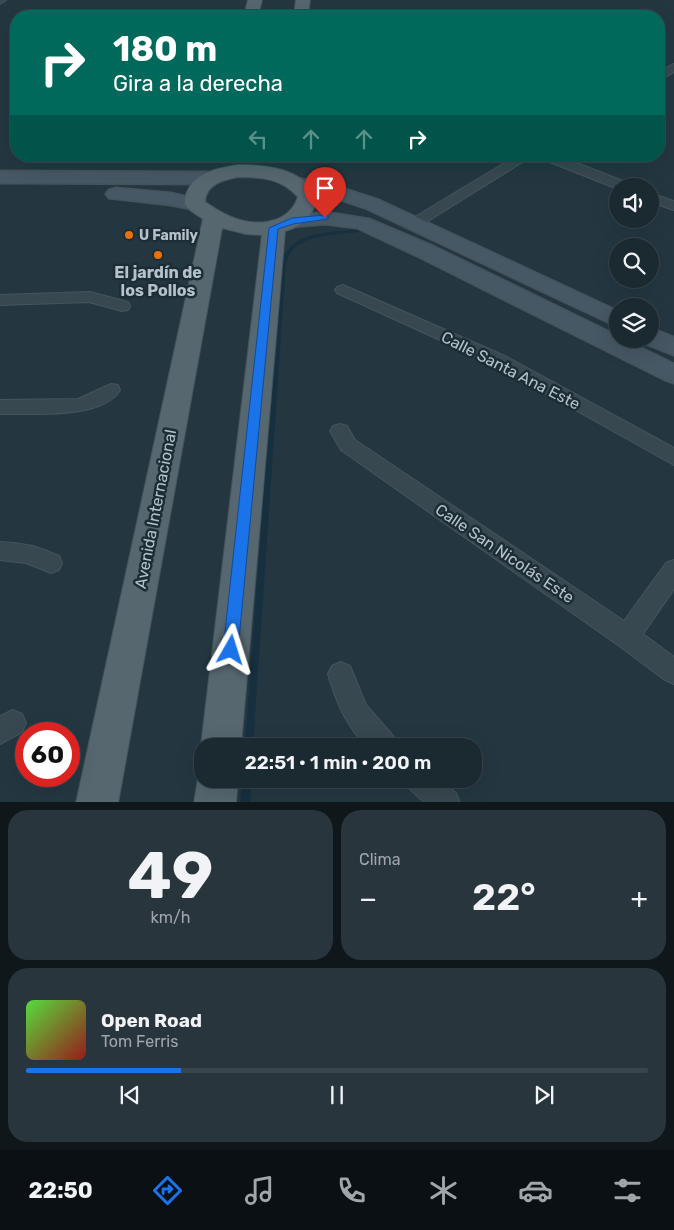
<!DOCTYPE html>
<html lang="es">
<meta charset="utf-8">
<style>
:root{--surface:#1b2931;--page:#28353d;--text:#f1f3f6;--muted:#a0a6ab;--line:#39454d;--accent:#1a73e8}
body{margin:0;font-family:Rubik,sans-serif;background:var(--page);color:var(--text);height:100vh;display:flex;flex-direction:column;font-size:19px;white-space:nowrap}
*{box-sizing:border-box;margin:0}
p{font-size:16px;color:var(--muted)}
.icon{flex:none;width:28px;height:28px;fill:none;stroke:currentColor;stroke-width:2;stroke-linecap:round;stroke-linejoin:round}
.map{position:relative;height:802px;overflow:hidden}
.side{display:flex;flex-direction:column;gap:8px;padding:8px;background:#0f171b;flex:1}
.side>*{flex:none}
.guide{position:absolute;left:10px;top:10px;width:655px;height:152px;border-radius:20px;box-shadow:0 5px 20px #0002,0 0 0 1px var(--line);background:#00695c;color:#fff;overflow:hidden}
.buttons{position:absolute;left:609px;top:178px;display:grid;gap:10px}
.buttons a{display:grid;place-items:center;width:50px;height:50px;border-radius:50%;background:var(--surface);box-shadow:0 5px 20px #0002,0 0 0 1px var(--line);font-size:25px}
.speed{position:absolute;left:15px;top:722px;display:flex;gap:10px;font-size:25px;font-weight:700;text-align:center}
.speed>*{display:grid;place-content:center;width:65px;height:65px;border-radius:50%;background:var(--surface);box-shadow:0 5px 20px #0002,0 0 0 1px var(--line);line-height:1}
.speed .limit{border:8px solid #d22;background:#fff;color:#111}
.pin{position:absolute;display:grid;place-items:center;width:42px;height:42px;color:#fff;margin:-51px -21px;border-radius:50% 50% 50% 0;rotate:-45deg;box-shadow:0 0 5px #0007}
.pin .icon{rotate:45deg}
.me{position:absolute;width:55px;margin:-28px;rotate:6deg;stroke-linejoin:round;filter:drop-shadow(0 0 4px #0008)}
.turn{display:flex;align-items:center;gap:18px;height:105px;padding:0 20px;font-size:22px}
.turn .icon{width:65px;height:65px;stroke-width:2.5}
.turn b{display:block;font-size:35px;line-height:42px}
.lanes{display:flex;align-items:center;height:48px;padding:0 20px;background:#0003;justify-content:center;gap:25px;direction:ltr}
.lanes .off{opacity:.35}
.big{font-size:38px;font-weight:600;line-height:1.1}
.side .card{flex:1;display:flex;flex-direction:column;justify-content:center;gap:8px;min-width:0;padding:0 18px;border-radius:20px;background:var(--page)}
.side .dial{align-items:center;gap:0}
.dial b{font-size:65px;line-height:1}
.song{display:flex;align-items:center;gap:15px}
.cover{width:60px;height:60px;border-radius:8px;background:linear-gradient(135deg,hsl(110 70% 55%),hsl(0 70% 35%))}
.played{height:5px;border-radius:2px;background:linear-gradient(90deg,var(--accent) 25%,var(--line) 25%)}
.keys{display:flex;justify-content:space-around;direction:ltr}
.heat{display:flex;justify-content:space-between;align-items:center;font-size:28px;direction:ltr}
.side .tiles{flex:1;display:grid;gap:8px;grid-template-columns:1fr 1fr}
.card:last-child{grid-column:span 2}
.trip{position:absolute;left:194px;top:738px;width:288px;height:50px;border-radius:20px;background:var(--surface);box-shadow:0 5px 20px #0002,0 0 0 1px var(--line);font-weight:600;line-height:50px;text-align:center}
.menu{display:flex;height:80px;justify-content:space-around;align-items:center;background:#0b1014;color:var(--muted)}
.menu .icon{width:35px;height:35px}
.menu .selected{color:var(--accent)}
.menu b{font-size:22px;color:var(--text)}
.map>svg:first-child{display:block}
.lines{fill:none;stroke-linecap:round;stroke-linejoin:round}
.stream{fill:#16303f;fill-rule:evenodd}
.street-casing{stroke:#45545c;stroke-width:2}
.secondary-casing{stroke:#45545c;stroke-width:3}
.primary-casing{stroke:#45545c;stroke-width:2}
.street{fill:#384850;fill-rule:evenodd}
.secondary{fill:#465864;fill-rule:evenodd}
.primary{fill:#566770;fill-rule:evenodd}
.route{fill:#1a73e8;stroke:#114b97}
.food-dot{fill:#e8710a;stroke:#1d2d36;stroke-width:2}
.labels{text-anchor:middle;stroke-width:5;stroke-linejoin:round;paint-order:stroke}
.far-poi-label{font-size:14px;font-weight:bold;fill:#b5c2cb;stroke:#1d2d36;text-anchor:start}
.poi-label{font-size:16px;font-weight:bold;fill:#b5c2cb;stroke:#1d2d36}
.street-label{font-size:16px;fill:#b5c2cb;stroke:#1d2d36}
</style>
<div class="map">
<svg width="674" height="803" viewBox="0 0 674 803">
<rect width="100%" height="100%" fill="#243741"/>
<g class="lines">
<path class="stream" d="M362,229l2,1v1c-23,5 -58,1 -73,21 -2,3 -4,8 -5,11l-33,483h-8l35,-483c4,-7 7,-14 14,-19 16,-14 48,-12 68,-15z
M242,779h10l-2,24h-10z"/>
<defs>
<path id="street" d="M0,0h6l-6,4z
M674,64v8l-15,8v-8z
M516,156h16l-112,70h-10l-2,-3 2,-3z
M541,156h18l69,27 2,3h-12v3l-76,-30z
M650,193l24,8v9l-24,-8z
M343,285l164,72 167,91v17l-179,-100 -158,-72 -2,-3 2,-3z
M90,292l38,10 2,4 -2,4 -6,1 -33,-9 -89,3v-10z
M111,384l7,1 2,5c-18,30 -89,23 -120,24v-14l78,-1z
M340,424l7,2 8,14 269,181 42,-58 8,-3v29l-31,45 31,23v27l-9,-4 -47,-35 -277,-195 -11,-19 3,-5z
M0,542c21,0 40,5 59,14l3,7 -3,7 -8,3 -25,-10 -26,-3z
M341,662l9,4 16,39 28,32 4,9h-32c-20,-21 -30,-44 -38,-72l4,-8z
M13,710l9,4 4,9 -4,9 -22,12v-28z
M406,779h34l16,14 4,10h-35l-15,-14z"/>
<path id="secondary" d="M0,171l208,1 7,2 2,4 -2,4 -7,2 -208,-1z
M299,178l46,11 34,11 239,111v16l-253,-119 -33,-11 -40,-9 -3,-4 3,-4z
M116,188l55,5 31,7 3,4 -3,4 -7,2 -24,-5 -62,-7 -3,-4 3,-4z
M325,212l44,7 66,28 183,89v3h5l51,25v19l-9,-3 -246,-123 -62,-29 -32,-4 -33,3 -7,-2 -3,-4 3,-4z
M650,328l24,9v18l-33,-13 -1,-3h10z"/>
<path id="primary" d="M248,0h14l-4,16h-14z
M296,0h14l-2,16h-14z
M238,165c31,0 61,3 80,31 -5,19 -14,30 -33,35l-44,515h-39v3l-1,-3 61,-511 -16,-1 -24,-6 -104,575h-42l127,-584c-5,-4 -12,-7 -16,-12 -4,-4 -2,-10 0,-15 8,-20 32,-24 51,-27zM238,177c23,0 43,1 60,20 -10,29 -45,30 -69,19 -9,-4 -16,-9 -24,-14 1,-18 18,-22 33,-25z
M202,767v12h36l-2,24h-42l4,-24z"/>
</defs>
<use href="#street" class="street-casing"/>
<use href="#secondary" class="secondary-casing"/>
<use href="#primary" class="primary-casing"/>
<use href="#street" class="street"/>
<use href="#secondary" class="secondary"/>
<use href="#primary" class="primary"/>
</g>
<path class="route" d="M325,215l3,1v3l-35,5 -15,5 -40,421 -2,4 -5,2 -5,-2 -3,-4 46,-422 23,-10z"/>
<g class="food-dot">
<circle cx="129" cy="235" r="5"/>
<circle cx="158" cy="255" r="5"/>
</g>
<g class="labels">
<g class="far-poi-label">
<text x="139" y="240">U Family</text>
</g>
<g class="poi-label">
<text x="158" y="278">El jardín de<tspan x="158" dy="18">los Pollos</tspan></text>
</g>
<g class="street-label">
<text transform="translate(511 370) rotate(27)" y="6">Calle Santa Ana Este</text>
<text transform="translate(155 509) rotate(-79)" y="6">Avenida Internacional</text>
<text transform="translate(505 553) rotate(34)" y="6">Calle San Nicolás Este</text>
</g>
</g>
</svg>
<div class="buttons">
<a><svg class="icon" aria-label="sound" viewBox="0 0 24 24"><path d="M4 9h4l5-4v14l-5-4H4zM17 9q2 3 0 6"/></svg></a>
<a><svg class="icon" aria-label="search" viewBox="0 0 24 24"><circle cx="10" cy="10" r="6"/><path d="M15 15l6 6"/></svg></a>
<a><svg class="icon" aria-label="layers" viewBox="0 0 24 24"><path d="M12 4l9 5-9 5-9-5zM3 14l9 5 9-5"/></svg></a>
</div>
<div class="speed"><div class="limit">60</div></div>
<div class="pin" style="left:325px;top:218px;background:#d93025"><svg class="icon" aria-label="arrive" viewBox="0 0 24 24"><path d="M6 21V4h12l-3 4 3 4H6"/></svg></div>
<svg class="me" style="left:231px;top:650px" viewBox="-20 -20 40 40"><path d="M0-17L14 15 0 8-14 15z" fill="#1a73e8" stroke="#fff" stroke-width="4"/></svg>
<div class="trip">22:51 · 1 min · 200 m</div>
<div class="guide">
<div class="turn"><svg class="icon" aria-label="right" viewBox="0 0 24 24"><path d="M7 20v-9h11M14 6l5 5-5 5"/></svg><div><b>180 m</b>Gira a la derecha</div></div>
<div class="lanes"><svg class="icon off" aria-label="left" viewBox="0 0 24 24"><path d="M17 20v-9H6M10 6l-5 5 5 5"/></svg><svg class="icon off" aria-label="ahead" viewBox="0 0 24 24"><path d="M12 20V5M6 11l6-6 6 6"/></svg><svg class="icon off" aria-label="ahead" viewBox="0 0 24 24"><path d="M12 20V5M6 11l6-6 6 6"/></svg><svg class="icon" aria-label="right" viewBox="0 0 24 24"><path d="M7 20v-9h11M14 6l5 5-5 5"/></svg></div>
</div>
</div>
<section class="side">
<div class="tiles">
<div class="card dial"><b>49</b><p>km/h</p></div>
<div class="card"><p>Clima</p>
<div class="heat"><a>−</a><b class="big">22°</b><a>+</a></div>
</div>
<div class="card">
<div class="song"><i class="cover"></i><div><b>Open Road</b><p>Tom Ferris</p></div></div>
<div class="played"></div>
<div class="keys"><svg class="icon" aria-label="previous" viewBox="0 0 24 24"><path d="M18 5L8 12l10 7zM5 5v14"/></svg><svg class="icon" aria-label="pause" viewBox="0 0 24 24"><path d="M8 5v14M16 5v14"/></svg><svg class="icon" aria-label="next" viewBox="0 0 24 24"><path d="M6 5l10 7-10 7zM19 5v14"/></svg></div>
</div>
</div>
</section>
<nav class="menu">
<b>22:50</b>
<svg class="icon selected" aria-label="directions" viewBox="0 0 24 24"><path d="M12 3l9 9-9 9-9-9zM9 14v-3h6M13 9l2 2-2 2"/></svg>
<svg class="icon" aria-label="music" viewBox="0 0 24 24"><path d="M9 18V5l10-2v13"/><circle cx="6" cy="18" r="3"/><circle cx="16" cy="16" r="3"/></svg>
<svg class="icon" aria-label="phone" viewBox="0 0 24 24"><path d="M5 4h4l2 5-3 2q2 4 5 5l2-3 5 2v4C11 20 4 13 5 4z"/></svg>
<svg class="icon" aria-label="climate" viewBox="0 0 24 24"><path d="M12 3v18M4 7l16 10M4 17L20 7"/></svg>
<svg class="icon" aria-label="car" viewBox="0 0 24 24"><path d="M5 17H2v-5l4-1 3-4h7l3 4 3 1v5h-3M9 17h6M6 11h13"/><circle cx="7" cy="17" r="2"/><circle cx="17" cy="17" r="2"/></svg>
<svg class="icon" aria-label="filters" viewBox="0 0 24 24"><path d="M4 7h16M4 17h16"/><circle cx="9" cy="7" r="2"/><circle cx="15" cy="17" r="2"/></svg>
</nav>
